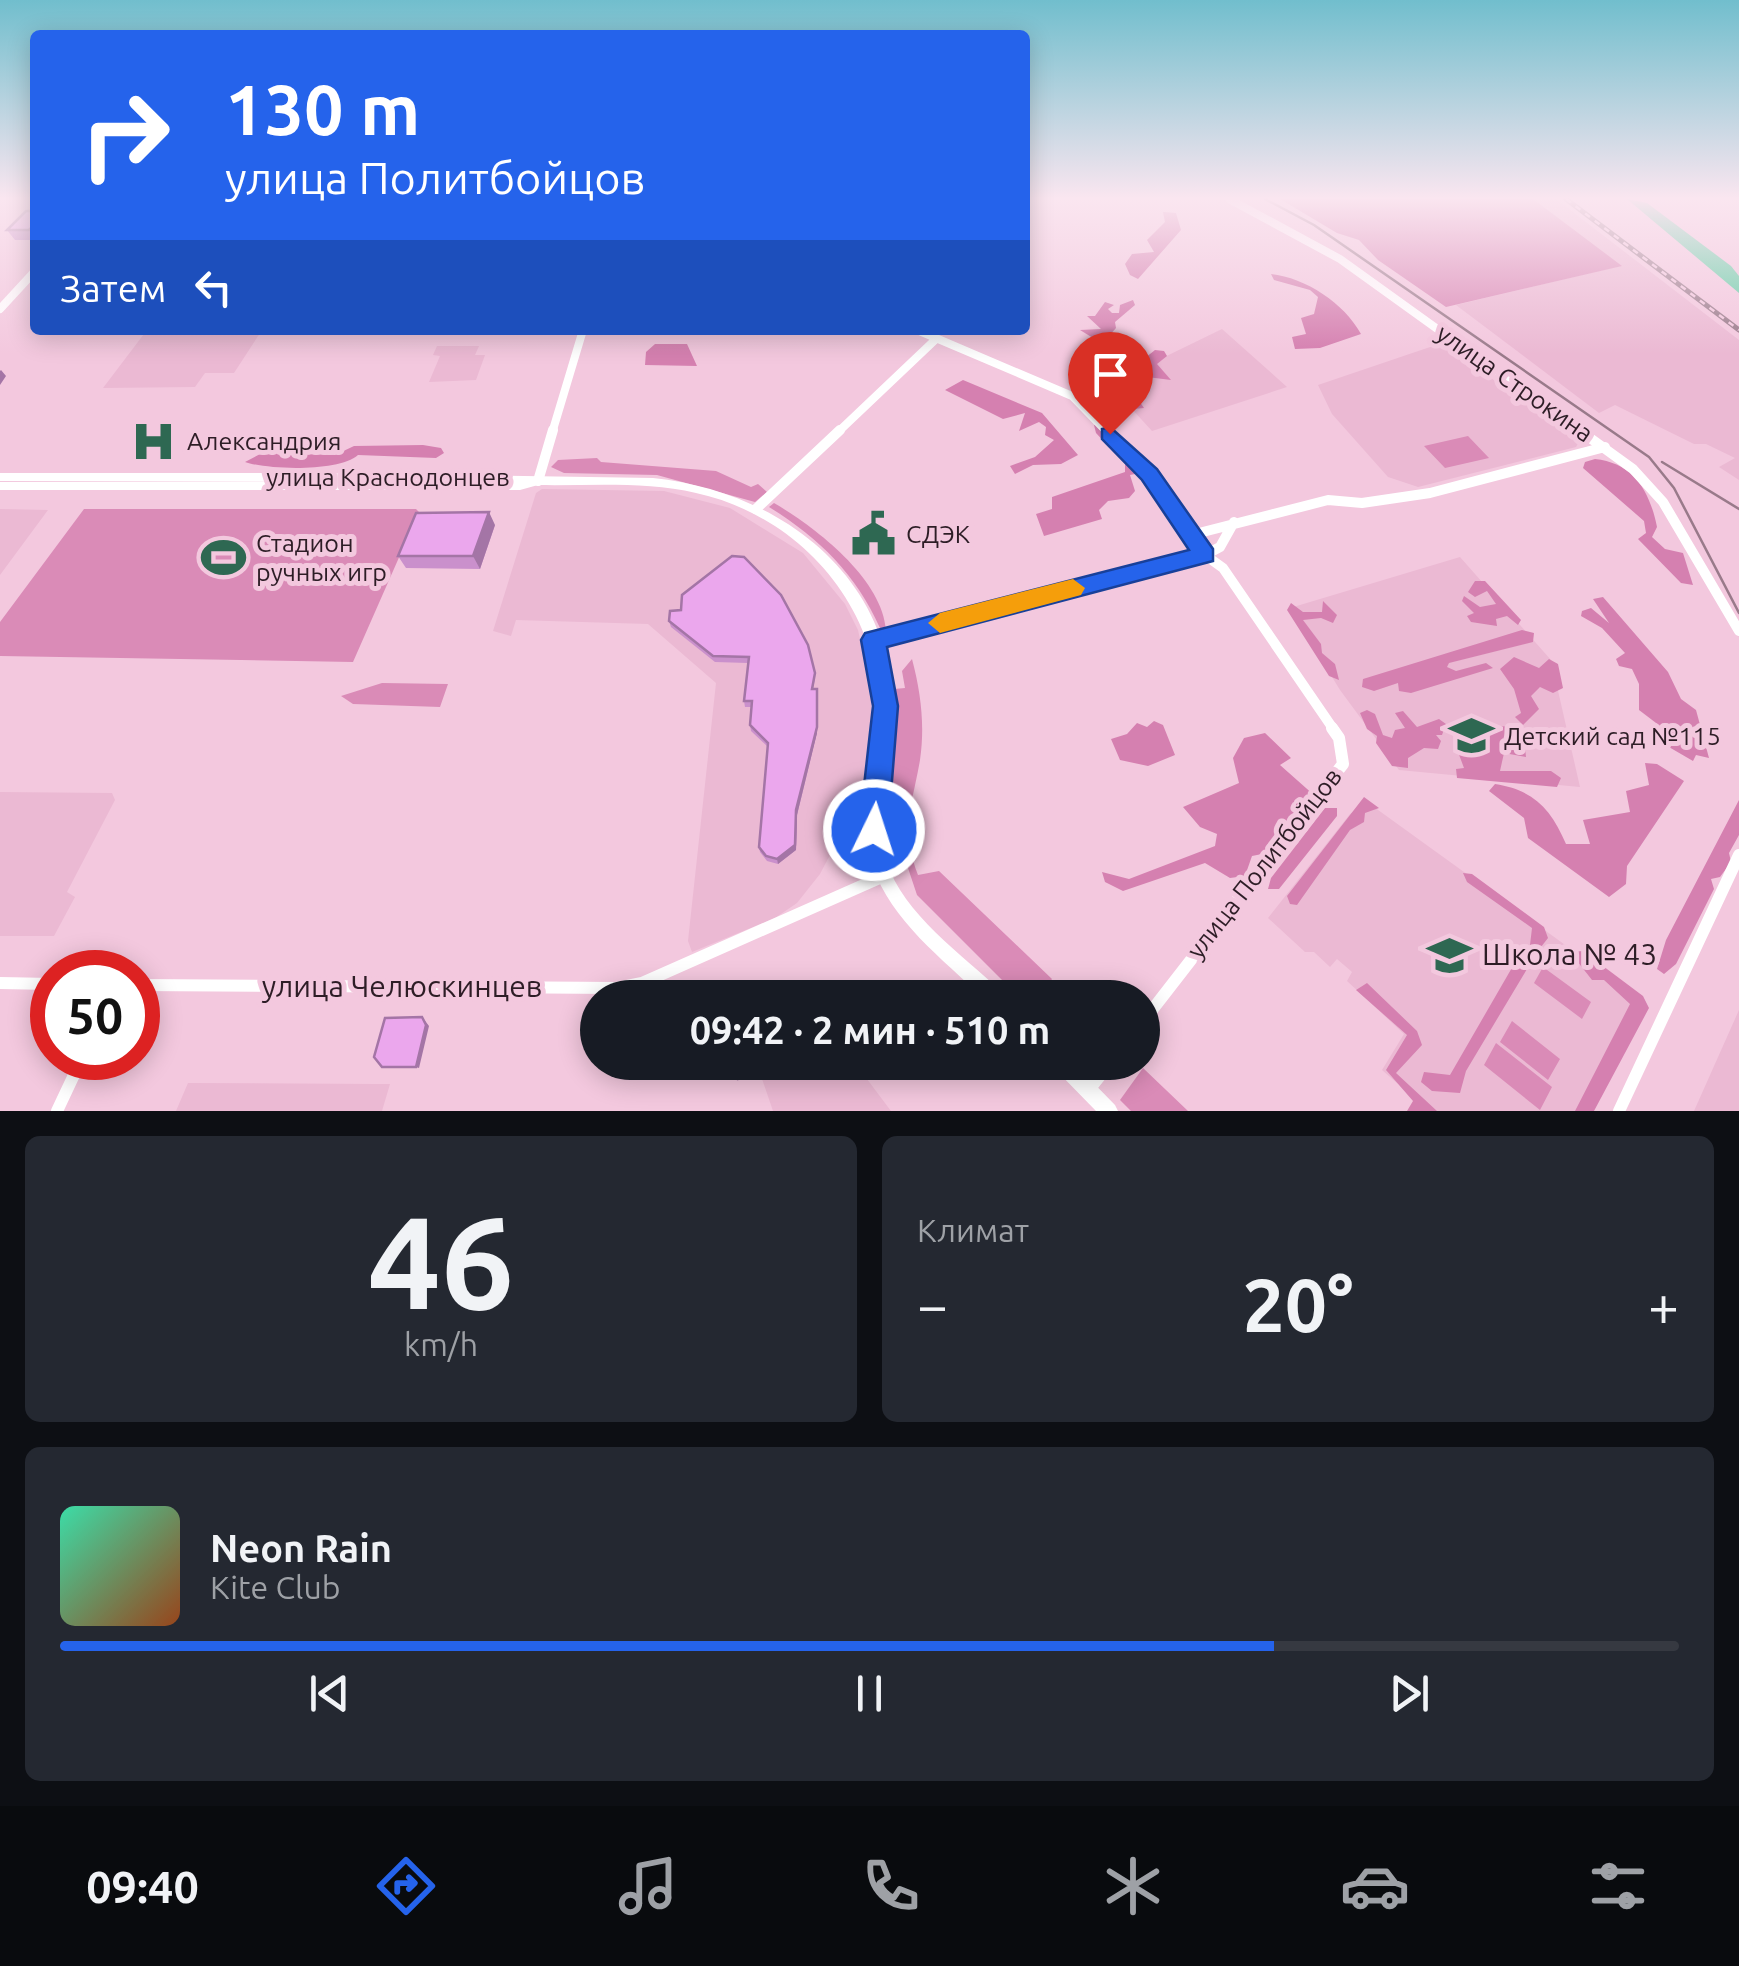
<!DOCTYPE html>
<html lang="ru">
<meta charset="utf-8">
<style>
:root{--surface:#171b24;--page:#242831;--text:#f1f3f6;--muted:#9ea1a6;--line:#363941;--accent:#2563eb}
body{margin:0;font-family:Ubuntu,sans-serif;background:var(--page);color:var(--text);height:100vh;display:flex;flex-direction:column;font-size:38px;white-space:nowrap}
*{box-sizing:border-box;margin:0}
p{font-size:32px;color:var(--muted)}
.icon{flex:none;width:55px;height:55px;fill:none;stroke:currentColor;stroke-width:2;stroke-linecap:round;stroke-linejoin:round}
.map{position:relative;height:1111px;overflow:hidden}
.drawer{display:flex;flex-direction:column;gap:25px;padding:25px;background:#0d0f14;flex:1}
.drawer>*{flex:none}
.top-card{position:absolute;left:30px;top:30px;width:1000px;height:305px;border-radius:10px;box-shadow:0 5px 25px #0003;background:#2563eb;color:#fff;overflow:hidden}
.speed{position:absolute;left:30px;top:950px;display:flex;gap:20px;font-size:50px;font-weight:700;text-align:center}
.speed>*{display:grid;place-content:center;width:130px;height:130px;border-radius:50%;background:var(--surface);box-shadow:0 5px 25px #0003;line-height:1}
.speed .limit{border:15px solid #d22;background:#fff;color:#111}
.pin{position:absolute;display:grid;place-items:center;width:85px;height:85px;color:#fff;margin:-102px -42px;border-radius:50% 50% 50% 0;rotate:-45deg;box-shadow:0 0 10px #0007}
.pin .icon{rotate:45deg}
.me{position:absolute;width:110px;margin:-55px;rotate:4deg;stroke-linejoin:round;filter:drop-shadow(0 0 8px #0008)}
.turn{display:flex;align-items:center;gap:35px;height:210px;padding:0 30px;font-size:45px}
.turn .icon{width:130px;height:130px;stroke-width:2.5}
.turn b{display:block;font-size:70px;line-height:85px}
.then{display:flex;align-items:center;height:95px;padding:0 30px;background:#0003;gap:20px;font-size:38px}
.big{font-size:75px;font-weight:700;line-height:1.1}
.drawer .widget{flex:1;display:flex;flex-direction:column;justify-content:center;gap:15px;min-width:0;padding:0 35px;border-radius:15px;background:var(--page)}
.drawer .dial{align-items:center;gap:0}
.dial b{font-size:130px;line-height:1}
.song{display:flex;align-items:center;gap:30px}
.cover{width:120px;height:120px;border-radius:15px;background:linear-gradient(135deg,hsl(160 70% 55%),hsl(20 70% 35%))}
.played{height:10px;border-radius:5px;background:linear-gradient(90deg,var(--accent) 75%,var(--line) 75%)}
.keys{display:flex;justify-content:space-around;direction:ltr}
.heat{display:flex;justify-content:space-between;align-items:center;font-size:55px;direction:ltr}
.drawer .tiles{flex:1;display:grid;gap:25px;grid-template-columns:1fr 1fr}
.widget:last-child{grid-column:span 2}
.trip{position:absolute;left:580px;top:980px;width:580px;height:100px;border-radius:50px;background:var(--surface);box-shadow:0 5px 25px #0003;font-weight:700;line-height:100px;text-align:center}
.dock{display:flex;height:160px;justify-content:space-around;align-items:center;background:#090b0e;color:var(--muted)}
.dock .icon{width:70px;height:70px}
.dock .active{color:var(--accent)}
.dock b{font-size:45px;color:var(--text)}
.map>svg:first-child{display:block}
.built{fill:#ebb9d3}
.green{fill:#da8bb7}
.forest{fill:#d580b0}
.water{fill:#5ecea4}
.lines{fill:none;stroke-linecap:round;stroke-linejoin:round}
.minor-far2{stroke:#fff;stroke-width:8}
.minor-far1{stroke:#fff;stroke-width:10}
.minor{stroke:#fff;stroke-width:12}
.major{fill:#fff;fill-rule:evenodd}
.tram{stroke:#997a8a;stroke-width:2.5}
.rail-casing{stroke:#997a8a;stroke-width:5}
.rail{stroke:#f3c8de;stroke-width:2.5;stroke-dasharray:6;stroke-linecap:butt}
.wall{fill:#ca90cc}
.shaded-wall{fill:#a475a6}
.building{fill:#eba7ed;stroke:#a475a6;stroke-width:2.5}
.route{fill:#2563eb;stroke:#184099;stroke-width:2.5}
.slow{fill:#f59e0b}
.labels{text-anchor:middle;stroke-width:10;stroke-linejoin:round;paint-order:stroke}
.street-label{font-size:25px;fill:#2d1d26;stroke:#f3c8de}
.poi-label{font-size:25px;fill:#2d1d26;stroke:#f3c8de;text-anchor:start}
.near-poi-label{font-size:30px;fill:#2d1d26;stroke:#f3c8de;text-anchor:start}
.near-street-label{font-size:30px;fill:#2d1d26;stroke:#f3c8de}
</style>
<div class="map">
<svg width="1739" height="1111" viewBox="0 0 1739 1111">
<rect width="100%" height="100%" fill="#f3c8de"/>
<path class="built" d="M1533,199h23l183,141v140l-20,-13 16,-9 -29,-14h-12l-79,-39 -16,8 -143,-108 164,-39z
M1222,329l65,58 -135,44 -43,-47z
M147,330h115l-28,43h-29l-10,14 -92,1z
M1436,345l15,4 128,93 -3,5 -158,40 -30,-10 -56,-63 -14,-29z
M437,346h42l-4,9h10l-9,25 -47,2 11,-26 -7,-1z
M542,489l122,2 66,17 73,45 42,51 13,26 13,58v52l-6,33 -12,38 -33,63 -23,29 -22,15 -83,34 -4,-11 28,-258 -68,-59 -132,-4 -5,16 -18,-5 43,-138z
M0,509l48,1 -48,65z
M1460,557l91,103 29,127 -181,-17 -59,-80 -50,-82z
M0,792l112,1 3,7 -48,92 8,5 -21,39h-54z
M1367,802l276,199 -56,110h-158l-47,-41 22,-36 -57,-53 5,-9 -15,-13 -7,8 -16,-15h-9l-37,-34 82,-104z
M1739,1010v101h-45z
M775,1063h80l36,48h-118l-13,-38z
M188,1083l187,1h15l-8,27h-206z"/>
<path class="green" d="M1280,199h253l89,67 -176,41 -68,-47 -19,-20 -22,-7z
M1468,436l21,22 -44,10 -21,-22z
M597,458l4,4 115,9 35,16 7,-3 9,8 -12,10 -98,-27 -93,-2 -13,-6 7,-7z
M774,503c41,24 108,75 112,127l-6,-2c-24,-54 -61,-90 -111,-121z
M84,509h332l3,3 -66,150 -353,-6v-34z
M912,659c9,34 13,67 8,101 -8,47 -20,68 -2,115l21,-4 113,108 -13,18 -32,-12 -90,-90 -30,-90 10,-81 -3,-35 11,-1 -3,-17z
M382,683l66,1 -8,23 -87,-3 -12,-8z
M1543,967l48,35 -9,17 -48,-36z
M1512,1021l48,38 -12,21 -48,-38z
M1496,1043l56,44 -12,23 -56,-45z
M1143,1068l45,43h-57l-11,-11z"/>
<path class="forest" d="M1163,212l13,1 5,17 -43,49 -8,-4 -5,-11 7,-10 22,-2 -7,-12 18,-18z
M1271,274c35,4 73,29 90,60l-41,14 -25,1 -3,-12 14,-3 -5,-16 13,-4 4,-17 -8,-7 -36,-10z
M1133,300l2,5 -20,17 1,6 -16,18 -23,14 -2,-4 16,-10 2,-8 -13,-8 21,-1 -14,-13h8l10,-14 9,3 -6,4 4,4h7l1,-8z
M655,344h32l10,22 -52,-1 1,-13z
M1155,350l9,1 3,5 -10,8 14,16 -32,-4 -8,13 13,19 -11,1 -18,-20v-13l-21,3 -14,-8 1,-3h34l10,-10 15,4z
M963,380l79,33 36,42 -17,9 -28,1 -18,9 -5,-8 25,-9 19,-17 -9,-5 1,-8 -7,-5 -20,9 6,-18 -22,6 -58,-29z
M1094,425l13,2 31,39 2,7 -10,2 5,16 -6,7 -21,3 -9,9 3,9 -58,17 -8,-22 16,-5v-12l73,-25v-8l-29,-31z
M423,445l18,3 3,5 -8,5 -78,-3c-19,17 -90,15 -113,7l17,-9 73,2 19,-9z
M1595,459c39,4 55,33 62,68l-5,10 13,12 18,4 10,32 -12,-2 -43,-44 8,-6 -2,-12 -61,-53 2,-6z
M1475,581h10l36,39 -3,5 -11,-9 -11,3 1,7 -26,-4 -4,-6 7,-3 -12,-12 2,-5 16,11 16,-3 -9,-13 -12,6 -7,-5z
M1603,597l65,75 13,27 15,11 13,48 -13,-3 -3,6 -31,-18 -2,-17 -21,-16v-26l-7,-15 -13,-3 -3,-7 9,-6 -23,-25 -21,-12 1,-5 9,-3 18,15 -16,-24z
M1323,601l14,14 -4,8 -12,-5 -18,2 18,24 1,9 13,11 4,16 -10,-4 -42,-66 4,-7 12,9h19z
M1522,630l12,3 -1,9 -84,21 -2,4 9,4 30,-8 7,5 -82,25 -12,-2 -1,-8 -24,8 -12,-4 1,-8z
M1514,657l25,11 10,-9 9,5 5,24 -10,5 -13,-6 -9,9 8,13 -16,16 -8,-8 6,-4 -7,-24 -14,-20z
M1367,710l8,4 8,21 9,3 3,-8 10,-2 -10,-15 8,-2 14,16 22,-8 7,5 -4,11h-6l5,6 -3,8 -14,-1 -16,10v10l-16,-2 -16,-23 1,-7 -10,-7 -7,-16z
M1154,721l9,4 12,30 -27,11 -28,-6 -9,-21 16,-5 10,-11 10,4z
M1500,726l11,1 6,8 -5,5 13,8 1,9 -22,-4 -4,18h51l10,7 -4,9 -100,-9 -1,-9 8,-1 -9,-24z
M1265,733l26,25 -11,7 35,31 -38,55 -25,5 -7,20 -15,2 -25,-15 -82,28 -18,-9 -3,-10 27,7 86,-33 2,-12 -17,-7 -17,-20 56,-24 -6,-25 11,-20z
M1645,763l12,1 27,17 -57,85 -1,18 -17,13 -81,-59 -4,-20 -35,-27 6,-7c39,6 56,25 71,60h24l-7,-24 47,-8 -4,-21 23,-6z
M1364,797l15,11 -14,5 -1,9 -14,8 -53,75 -7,-1 -3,-8z
M1739,800v35l-10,18 2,9 -11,15 -9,2 3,10 -38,75 -12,10 -7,-5 9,-29z
M1325,808h12v8l-58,73h-11l3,-11z
M1463,873l9,1 72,53 4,11 -7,9 -11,-2 2,-17 -65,-46z
M1583,951l60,45 6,12 -55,103h-19l55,-107 -26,-24h-12l-22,-28z
M1517,959l9,1 1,9 -61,102 -6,22 -28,-2 -11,-9 3,-10 26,3z
M1367,983l50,48 5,14 -26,28 41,38h-30l6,-10 -27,-31 21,-35 -51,-45z"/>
<path class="water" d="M1627,199l20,4 84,63 8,10v17z"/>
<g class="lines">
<path class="minor-far2" d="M1229,199l111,60 242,174
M0,309l35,-38
M917,330l155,66 36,37
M552,433l31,-103
M837,433l99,-94"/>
<path class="minor-far1" d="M1106,430l43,44 56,81 18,13 111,162
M1579,430l54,39 30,33 76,129
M538,481l15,-51
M756,509l84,-79
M1191,535l137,-35 34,3 68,-10 175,-46
M873,640l332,-85 15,-8 14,-25"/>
<path class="minor" d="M0,983l52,1
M138,985l479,3 25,-5 242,-107
M1142,1023l201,-259 -4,-26 -7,-10
M1088,1091l23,-29
M57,1111l25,-53
M1619,1111l120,-256"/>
<path class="major" d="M0,473h340l313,5c125,13 239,96 240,232 0,50 -22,102 -6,152 15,51 77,94 115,130l2,6h-21c-41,-40 -91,-76 -111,-133 -18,-51 7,-105 7,-157 -2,-105 -82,-193 -183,-215 -51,-12 -106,-7 -158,-8l-18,5h-520v-8h374l-374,-1z
M1051,1062h22l42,43 3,6h-22l-42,-43z"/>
<path class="tram" d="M1265,199l49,26 335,232 25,31 65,125
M1662,462l77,47"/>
<defs>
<path id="rail" d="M1566,199l173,131"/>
</defs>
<use href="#rail" class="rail-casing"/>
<use href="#rail" class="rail"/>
</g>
<path class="wall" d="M35,211v29h-20l-8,-10z
M495,525l-15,44 -74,-1 -8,-12z
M669,621l146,58 -2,10 4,44 -20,82 -1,35 -18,14 -11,-3 -7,-9 -1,-5 9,-100 -17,-16 -1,-6 2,-18h-7l-1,-6 4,-38 -33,-1 -44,-35z"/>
<path class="shaded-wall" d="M35,224v14l-6,-8z
M1,370l5,6 -6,9v-14z
M489,512l6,13 -15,44 -7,-13z
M817,689v44l-20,82 -1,35 -18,14 -1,-5 19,-49z
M422,1017l7,9 -10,42 -3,-1z"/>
<path class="building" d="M26,211h9v13l-6,6h-22z
M489,512l-16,44h-75l18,-43z
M732,556l12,1 37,38 27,50 7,28 -3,16h5v38l-21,83 -1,35 -18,14 -11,-3 -7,-9 9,-104 -18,-18 2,-24h-8l5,-44 -36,-1 -44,-35 1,-10 11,-1 1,-15z
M422,1017l4,8 -10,42h-34l-8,-10 11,-39z
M753,1062l1,13 -16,4 -2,-13z"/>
<linearGradient id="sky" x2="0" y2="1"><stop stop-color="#71becd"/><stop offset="0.56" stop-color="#fae6f0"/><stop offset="1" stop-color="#fae6f0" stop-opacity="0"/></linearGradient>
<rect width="1739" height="354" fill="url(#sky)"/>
<path class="route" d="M1110,427l47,42 56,80v12l-326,86 11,59 -10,124 -5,9 -9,4 -10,-4 -5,-9 14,-124 -12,-66 4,-7 324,-83 -47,-70 -40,-41v-10z"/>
<path class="slow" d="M1073,579l12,9 -4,7 -141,38 -12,-10 12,-10z"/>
<defs>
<symbol id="hospital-bare" viewBox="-9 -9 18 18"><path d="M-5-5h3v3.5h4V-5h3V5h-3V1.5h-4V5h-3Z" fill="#2e6852" stroke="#f3c8de" stroke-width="2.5" paint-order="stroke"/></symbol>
<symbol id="civic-bare" viewBox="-9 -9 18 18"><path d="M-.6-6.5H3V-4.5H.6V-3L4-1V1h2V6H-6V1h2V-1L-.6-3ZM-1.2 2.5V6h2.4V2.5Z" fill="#2e6852" stroke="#f3c8de" stroke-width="2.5" paint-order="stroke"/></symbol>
<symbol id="stadium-bare" viewBox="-9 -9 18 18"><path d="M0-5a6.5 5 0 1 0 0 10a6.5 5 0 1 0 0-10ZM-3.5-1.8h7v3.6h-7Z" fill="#2e6852" stroke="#f3c8de" stroke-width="2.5" paint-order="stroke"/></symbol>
<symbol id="school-bare" viewBox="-9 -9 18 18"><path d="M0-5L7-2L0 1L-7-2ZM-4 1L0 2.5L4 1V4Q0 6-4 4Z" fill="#2e6852" stroke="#f3c8de" stroke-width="2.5" paint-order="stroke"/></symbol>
</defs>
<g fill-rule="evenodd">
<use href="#hospital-bare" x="122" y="410" width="63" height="63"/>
<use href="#civic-bare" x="842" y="502" width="63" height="63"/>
<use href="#stadium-bare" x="192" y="526" width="63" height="63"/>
<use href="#school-bare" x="1440" y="704" width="63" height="63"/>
<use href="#school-bare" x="1418" y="924" width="63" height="63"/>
</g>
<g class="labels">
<g class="street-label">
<text transform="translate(1515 383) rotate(35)" y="9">улица Строкина</text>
<text x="388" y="486">улица Краснодонцев</text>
<text transform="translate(1264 863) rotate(-52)" y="9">улица Политбойцов</text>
</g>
<g class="poi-label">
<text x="187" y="450">Александрия</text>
<text x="906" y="543">СДЭК</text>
<text x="256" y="552">Стадион<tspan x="256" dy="29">ручных игр</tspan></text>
<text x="1504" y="745">Детский сад №115</text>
</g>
<g class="near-poi-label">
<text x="1482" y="965">Школа № 43</text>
</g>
<g class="near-street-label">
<text x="402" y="997">улица Челюскинцев</text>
</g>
</g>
</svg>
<div class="speed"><div class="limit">50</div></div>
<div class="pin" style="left:1110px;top:434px;background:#d93025"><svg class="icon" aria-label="arrive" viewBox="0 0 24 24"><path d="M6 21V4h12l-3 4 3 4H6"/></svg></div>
<svg class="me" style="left:874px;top:830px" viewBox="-20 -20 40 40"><circle r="17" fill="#2563eb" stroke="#fff" stroke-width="3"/><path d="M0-11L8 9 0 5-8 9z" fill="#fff"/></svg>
<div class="trip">09:42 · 2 мин · 510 m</div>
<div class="top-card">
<div class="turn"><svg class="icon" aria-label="right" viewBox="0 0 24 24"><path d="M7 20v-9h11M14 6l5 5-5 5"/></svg><div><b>130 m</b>улица Политбойцов</div></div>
<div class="then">Затем<svg class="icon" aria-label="left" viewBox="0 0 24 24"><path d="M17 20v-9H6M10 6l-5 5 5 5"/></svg></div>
</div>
</div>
<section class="drawer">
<div class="tiles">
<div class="widget dial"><b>46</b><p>km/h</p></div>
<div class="widget"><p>Климат</p>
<div class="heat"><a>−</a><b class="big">20°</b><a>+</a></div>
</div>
<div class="widget">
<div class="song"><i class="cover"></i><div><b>Neon Rain</b><p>Kite Club</p></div></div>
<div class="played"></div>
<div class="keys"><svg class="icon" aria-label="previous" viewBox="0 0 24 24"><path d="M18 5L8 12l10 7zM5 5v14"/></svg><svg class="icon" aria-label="pause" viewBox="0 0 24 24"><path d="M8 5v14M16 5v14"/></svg><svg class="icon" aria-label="next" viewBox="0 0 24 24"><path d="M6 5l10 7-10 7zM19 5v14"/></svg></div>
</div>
</div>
</section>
<nav class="dock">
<b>09:40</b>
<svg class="icon active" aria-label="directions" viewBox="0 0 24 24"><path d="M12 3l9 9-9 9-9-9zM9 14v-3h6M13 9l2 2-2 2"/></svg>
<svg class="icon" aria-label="music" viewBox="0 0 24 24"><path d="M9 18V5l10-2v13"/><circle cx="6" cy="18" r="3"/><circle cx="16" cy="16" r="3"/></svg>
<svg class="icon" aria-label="phone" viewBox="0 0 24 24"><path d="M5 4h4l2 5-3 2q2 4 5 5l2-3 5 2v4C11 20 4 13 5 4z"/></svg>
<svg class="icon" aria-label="climate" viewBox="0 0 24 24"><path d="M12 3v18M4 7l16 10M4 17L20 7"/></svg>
<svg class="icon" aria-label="car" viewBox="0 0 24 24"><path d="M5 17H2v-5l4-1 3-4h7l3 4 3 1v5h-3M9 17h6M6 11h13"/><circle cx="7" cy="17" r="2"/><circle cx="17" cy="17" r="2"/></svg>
<svg class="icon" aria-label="filters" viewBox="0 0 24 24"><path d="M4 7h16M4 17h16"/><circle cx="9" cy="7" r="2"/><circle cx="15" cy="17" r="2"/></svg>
</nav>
